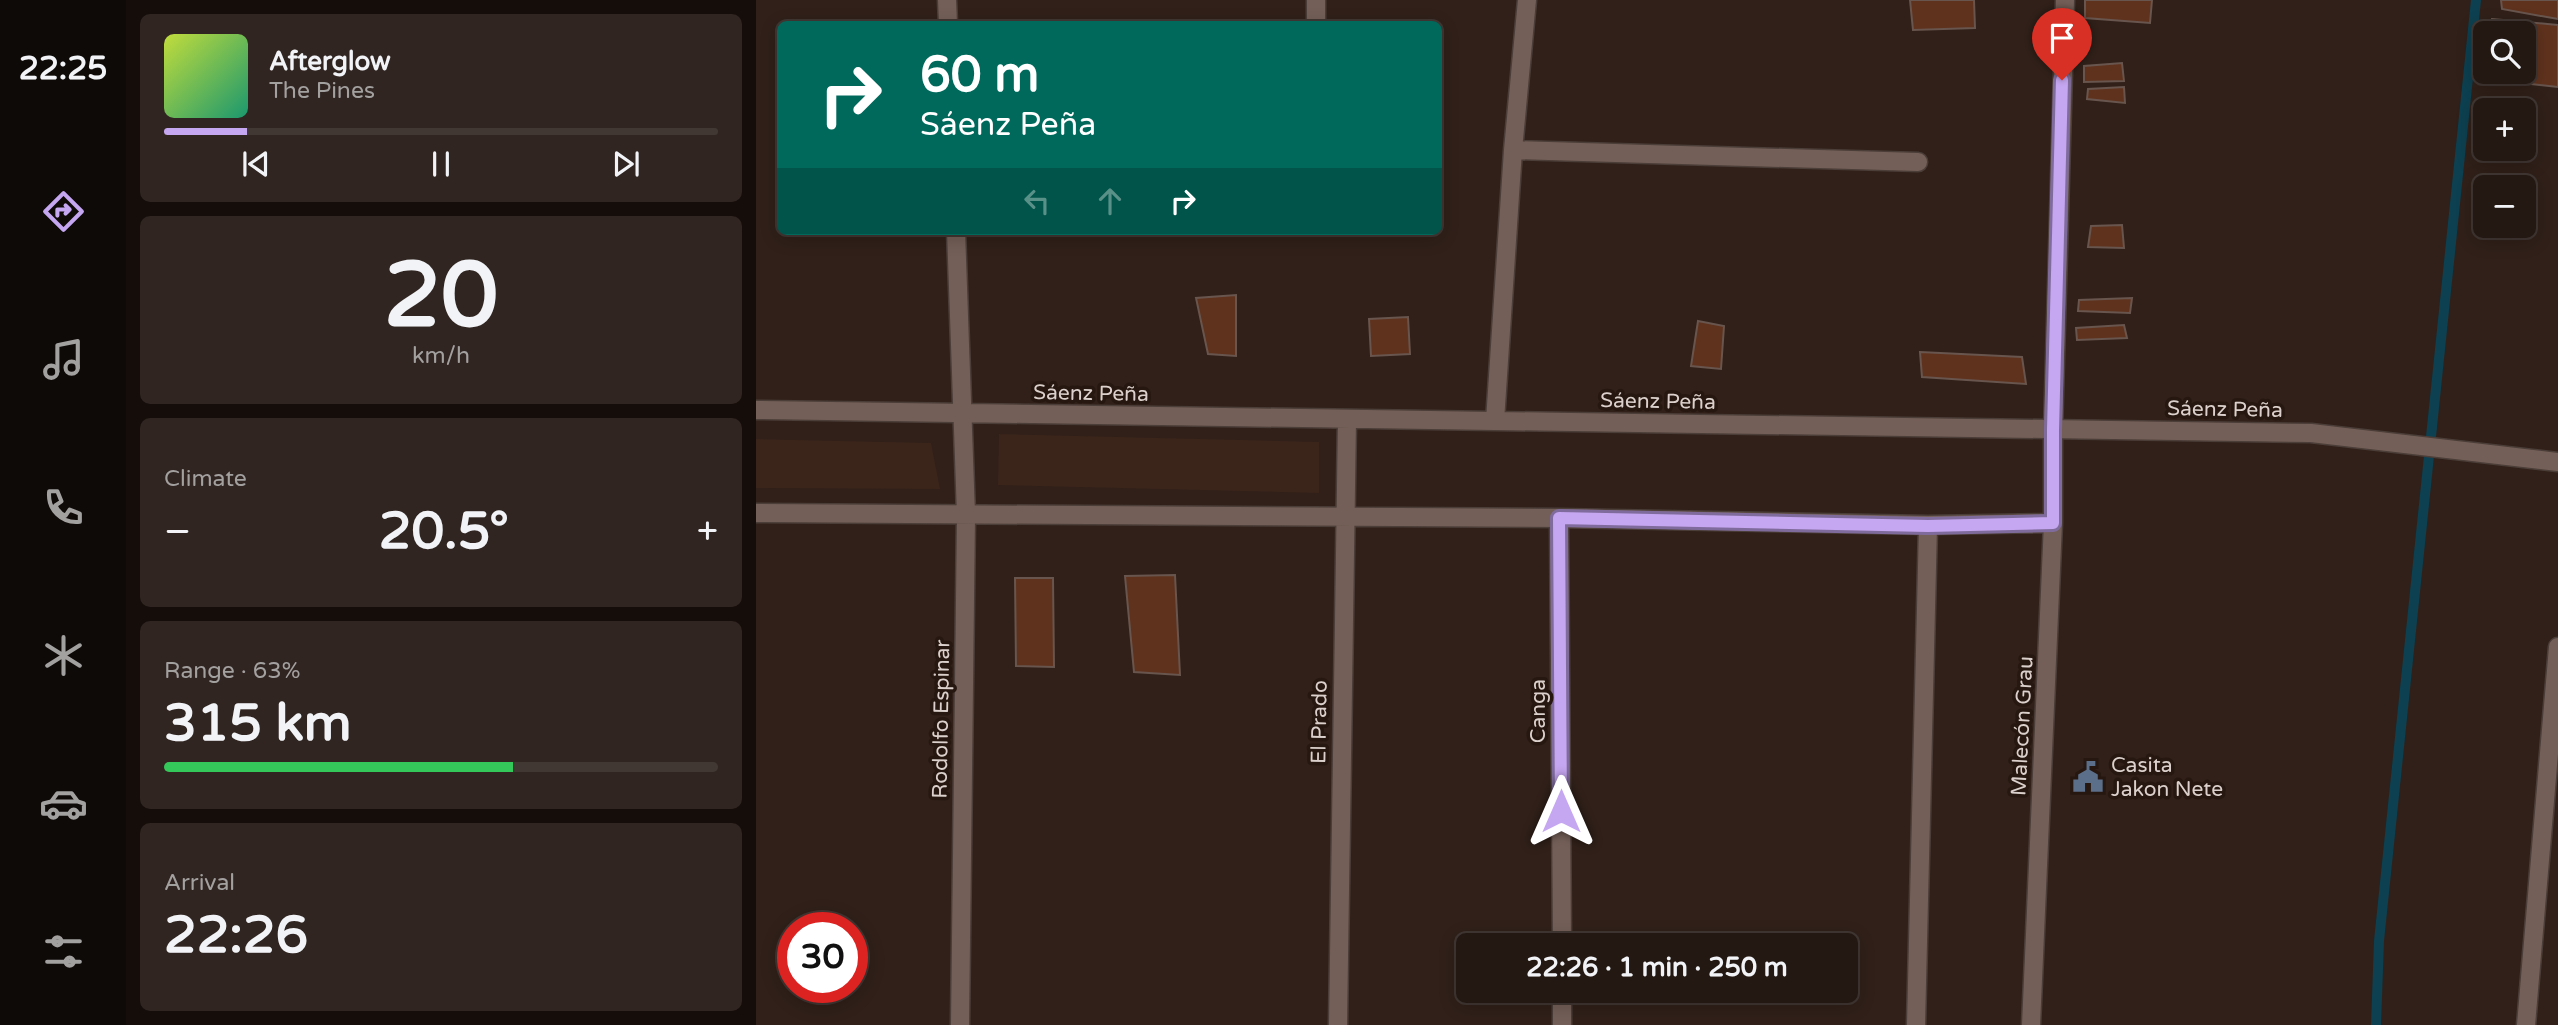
<!DOCTYPE html>
<meta charset="utf-8">
<style>
:root{--surface:#241813;--page:#302521;--text:#f1f3f6;--muted:#a3a0a0;--line:#413733;--accent:#c5a6f0}
body{margin:0;font-family:"Varela Round",sans-serif;background:var(--page);color:var(--text);height:100vh;display:flex;flex-direction:column;font-size:26px;white-space:nowrap}
*{box-sizing:border-box;margin:0}
p{font-size:23px;color:var(--muted)}
.icon{flex:none;width:38px;height:38px;fill:none;stroke:currentColor;stroke-width:2;stroke-linecap:round;stroke-linejoin:round}
.map{position:relative;flex:1;overflow:hidden}
.panel{display:flex;flex-direction:column;gap:14px;padding:14px;background:#140d0a;width:630px}
.panel>*{flex:none}
.guide{position:absolute;left:21px;top:21px;width:665px;height:214px;border-radius:10px;box-shadow:0 4px 18px #0003,0 0 0 2px var(--line);background:#00695c;color:#fff;overflow:hidden}
.controls{position:absolute;left:1717px;top:21px;display:grid;gap:14px}
.controls a{display:grid;place-items:center;width:63px;height:63px;border-radius:10px;background:var(--surface);box-shadow:0 4px 18px #0003,0 0 0 2px var(--line);font-size:35px}
.speed{position:absolute;left:21px;top:912px;display:flex;gap:14px;font-size:35px;font-weight:700;text-align:center}
.speed>*{display:grid;place-content:center;width:91px;height:91px;border-radius:50%;background:var(--surface);box-shadow:0 4px 18px #0003,0 0 0 2px var(--line);line-height:1}
.speed .limit{border:10px solid #d22;background:#fff;color:#111}
.pin{position:absolute;display:grid;place-items:center;width:60px;height:60px;color:#fff;margin:-72px -30px;border-radius:50% 50% 50% 0;rotate:-45deg;box-shadow:0 0 7px #0007}
.pin .icon{rotate:45deg}
.me{position:absolute;width:77px;margin:-38px;rotate:0deg;stroke-linejoin:round;filter:drop-shadow(0 0 5px #0008)}
.turn{display:flex;align-items:center;gap:24px;height:147px;padding:0 28px;font-size:32px}
.turn .icon{width:91px;height:91px;stroke-width:2.5}
.turn b{display:block;font-size:49px;line-height:60px}
.lanes{display:flex;align-items:center;height:66px;padding:0 28px;background:#0003;justify-content:center;gap:35px;direction:ltr}
.lanes .off{opacity:.35}
.big{font-size:52px;font-weight:700;line-height:1.1}
.panel .card{flex:1;display:flex;flex-direction:column;justify-content:center;gap:10px;min-width:0;padding:0 24px;border-radius:10px;background:var(--page)}
.panel .dial{align-items:center;gap:0}
.dial b{font-size:91px;line-height:1}
.song{display:flex;align-items:center;gap:21px}
.cover{width:84px;height:84px;border-radius:10px;background:linear-gradient(135deg,hsl(70 70% 55%),hsl(160 70% 35%))}
.played{height:7px;border-radius:4px;background:linear-gradient(90deg,var(--accent) 15%,var(--line) 15%)}
.keys{display:flex;justify-content:space-around;direction:ltr}
.heat{display:flex;justify-content:space-between;align-items:center;font-size:38px;direction:ltr}
.charge{height:10px;border-radius:5px;background:linear-gradient(90deg,#34c759 63%,var(--line) 0)}
.trip{position:absolute;left:700px;top:933px;width:402px;height:70px;border-radius:10px;background:var(--surface);box-shadow:0 4px 18px #0003,0 0 0 2px var(--line);font-weight:700;line-height:70px;text-align:center}
main{display:flex;flex:1;min-height:0}
.menu{display:flex;flex-direction:column;width:126px;justify-content:space-around;align-items:center;background:#0e0a08;color:var(--muted)}
.menu .icon{width:49px;height:49px}
.menu .on{color:var(--accent)}
.menu b{font-size:32px;color:var(--text)}
.map>svg:first-child{display:block}
.built{fill:#3b251b}
.lines{fill:none;stroke-linecap:round;stroke-linejoin:round}
.stream{stroke:#0d4050;stroke-width:10}
.building{fill:#5f321d;stroke:#68554d;stroke-width:2}
.minor-casing{stroke:#4b3d38;stroke-width:21}
.minor{stroke:#735f57;stroke-width:18}
.route-casing{stroke:#806c9c;stroke-width:18}
.route{stroke:#c5a6f0;stroke-width:12}
.labels{text-anchor:middle;stroke-width:7;stroke-linejoin:round;paint-order:stroke}
.street-label{font-size:21px;fill:#dbd0cb;stroke:#261710}
.poi-label{font-size:21px;fill:#dbd0cb;stroke:#261710;text-anchor:start}
</style>
<main>
<nav class="menu">
<b>22:25</b>
<svg class="icon on" aria-label="directions" viewBox="0 0 24 24"><path d="M12 3l9 9-9 9-9-9zM9 14v-3h6M13 9l2 2-2 2"/></svg>
<svg class="icon" aria-label="music" viewBox="0 0 24 24"><path d="M9 18V5l10-2v13"/><circle cx="6" cy="18" r="3"/><circle cx="16" cy="16" r="3"/></svg>
<svg class="icon" aria-label="phone" viewBox="0 0 24 24"><path d="M5 4h4l2 5-3 2q2 4 5 5l2-3 5 2v4C11 20 4 13 5 4z"/></svg>
<svg class="icon" aria-label="climate" viewBox="0 0 24 24"><path d="M12 3v18M4 7l16 10M4 17L20 7"/></svg>
<svg class="icon" aria-label="car" viewBox="0 0 24 24"><path d="M5 17H2v-5l4-1 3-4h7l3 4 3 1v5h-3M9 17h6M6 11h13"/><circle cx="7" cy="17" r="2"/><circle cx="17" cy="17" r="2"/></svg>
<svg class="icon" aria-label="filters" viewBox="0 0 24 24"><path d="M4 7h16M4 17h16"/><circle cx="9" cy="7" r="2"/><circle cx="15" cy="17" r="2"/></svg>
</nav>
<section class="panel">
<div class="card">
<div class="song"><i class="cover"></i><div><b>Afterglow</b><p>The Pines</p></div></div>
<div class="played"></div>
<div class="keys"><svg class="icon" aria-label="previous" viewBox="0 0 24 24"><path d="M18 5L8 12l10 7zM5 5v14"/></svg><svg class="icon" aria-label="pause" viewBox="0 0 24 24"><path d="M8 5v14M16 5v14"/></svg><svg class="icon" aria-label="next" viewBox="0 0 24 24"><path d="M6 5l10 7-10 7zM19 5v14"/></svg></div>
</div>
<div class="card dial"><b>20</b><p>km/h</p></div>
<div class="card"><p>Climate</p>
<div class="heat"><a>−</a><b class="big">20.5°</b><a>+</a></div>
</div>
<div class="card"><p>Range · 63%</p><b class="big">315 km</b><div class="charge"></div></div>
<div class="card"><p>Arrival</p><b class="big">22:26</b></div>
</section>
<div class="map">
<svg width="1802" height="1025" viewBox="0 0 1802 1025">
<rect width="100%" height="100%" fill="#302019"/>
<path class="built" d="M243,434l320,8v51l-321,-8z
M0,439l175,4 9,46 -184,-1z"/>
<g class="lines">
<path class="stream" d="M1620,1025l3,-84 97,-941"/>
</g>
<path class="building" d="M1154,0h64l1,28 -62,2z
M1329,0h67l-2,23 -65,-5z
M1745,0h57v19l-56,-10z
M1736,19l66,6v62l-72,-8 1,-7h37v-39h-34z
M1366,63l2,18 -40,1v-16z
M1368,87l1,16 -38,-4 1,-10z
M1366,225l2,23 -36,-1 3,-21z
M480,295v61l-28,-2 -12,-56z
M1376,298l-2,15 -52,-2 1,-11z
M652,317l2,37 -39,2 -2,-37z
M942,321l26,5 -3,43 -30,-3z
M1368,325l3,13 -50,2 -1,-12z
M1164,352l102,5 4,27 -104,-7z
M419,575l5,100 -46,-3 -9,-96z
M259,578h38l1,89 -38,-1z"/>
<g class="lines">
<defs>
<path id="minor" d="M191,0l1,24
M560,24v-24
M757,150l405,12
M200,231l10,284 -6,510
M0,410l1555,23 247,29
M739,421l18,-271 14,-150
M0,513l803,5 369,7 125,-2
M803,518l3,427
M806,990v35
M582,1025l9,-606
M1160,1025l12,-500
M1275,1025l22,-502v-93l12,-430
M1770,1025l32,-378"/>
</defs>
<use href="#minor" class="minor-casing"/>
<use href="#minor" class="minor"/>
</g>
<g class="lines">
<defs>
<path id="route" d="M805,811l-2,-293 369,8 125,-3v-93l9,-350"/>
</defs>
<use href="#route" class="route-casing"/>
<use href="#route" class="route"/>
</g>
<defs>
<symbol id="civic-bare" viewBox="-9 -9 18 18"><path d="M-.6-6.5H3V-4.5H.6V-3L4-1V1h2V6H-6V1h2V-1L-.6-3ZM-1.2 2.5V6h2.4V2.5Z" fill="#5c6f8a" stroke="#261710" stroke-width="2.5" paint-order="stroke"/></symbol>
</defs>
<g fill-rule="evenodd">
<use href="#civic-bare" x="1310" y="755" width="44" height="44"/>
</g>
<g class="labels">
<g class="street-label">
<text transform="translate(335 393) rotate(1)" y="7">Sáenz Peña</text>
<text transform="translate(902 401) rotate(1)" y="7">Sáenz Peña</text>
<text transform="translate(1469 409) rotate(1)" y="7">Sáenz Peña</text>
<text transform="translate(782 711) rotate(-90)" y="7">Canga</text>
<text transform="translate(185 719) rotate(-89)" y="7">Rodolfo Espinar</text>
<text transform="translate(563 722) rotate(-89)" y="7">El Prado</text>
<text transform="translate(1266 726) rotate(-87)" y="7">Malecón Grau</text>
</g>
<g class="poi-label">
<text x="1355" y="772">Casita<tspan x="1355" dy="24">Jakon Nete</tspan></text>
</g>
</g>
</svg>
<div class="controls">
<a><svg class="icon" aria-label="search" viewBox="0 0 24 24"><circle cx="10" cy="10" r="6"/><path d="M15 15l6 6"/></svg></a>
<a>+</a>
<a>−</a>
</div>
<div class="speed"><div class="limit">30</div></div>
<div class="pin" style="left:1306px;top:80px;background:#d93025"><svg class="icon" aria-label="arrive" viewBox="0 0 24 24"><path d="M6 21V4h12l-3 4 3 4H6"/></svg></div>
<svg class="me" style="left:805px;top:811px" viewBox="-20 -20 40 40"><path d="M0-17L14 15 0 8-14 15z" fill="#c5a6f0" stroke="#fff" stroke-width="4"/></svg>
<div class="trip">22:26 · 1 min · 250 m</div>
<div class="guide">
<div class="turn"><svg class="icon" aria-label="right" viewBox="0 0 24 24"><path d="M7 20v-9h11M14 6l5 5-5 5"/></svg><div><b>60 m</b>Sáenz Peña</div></div>
<div class="lanes"><svg class="icon off" aria-label="left" viewBox="0 0 24 24"><path d="M17 20v-9H6M10 6l-5 5 5 5"/></svg><svg class="icon off" aria-label="ahead" viewBox="0 0 24 24"><path d="M12 20V5M6 11l6-6 6 6"/></svg><svg class="icon" aria-label="right" viewBox="0 0 24 24"><path d="M7 20v-9h11M14 6l5 5-5 5"/></svg></div>
</div>
</div>
</main>
